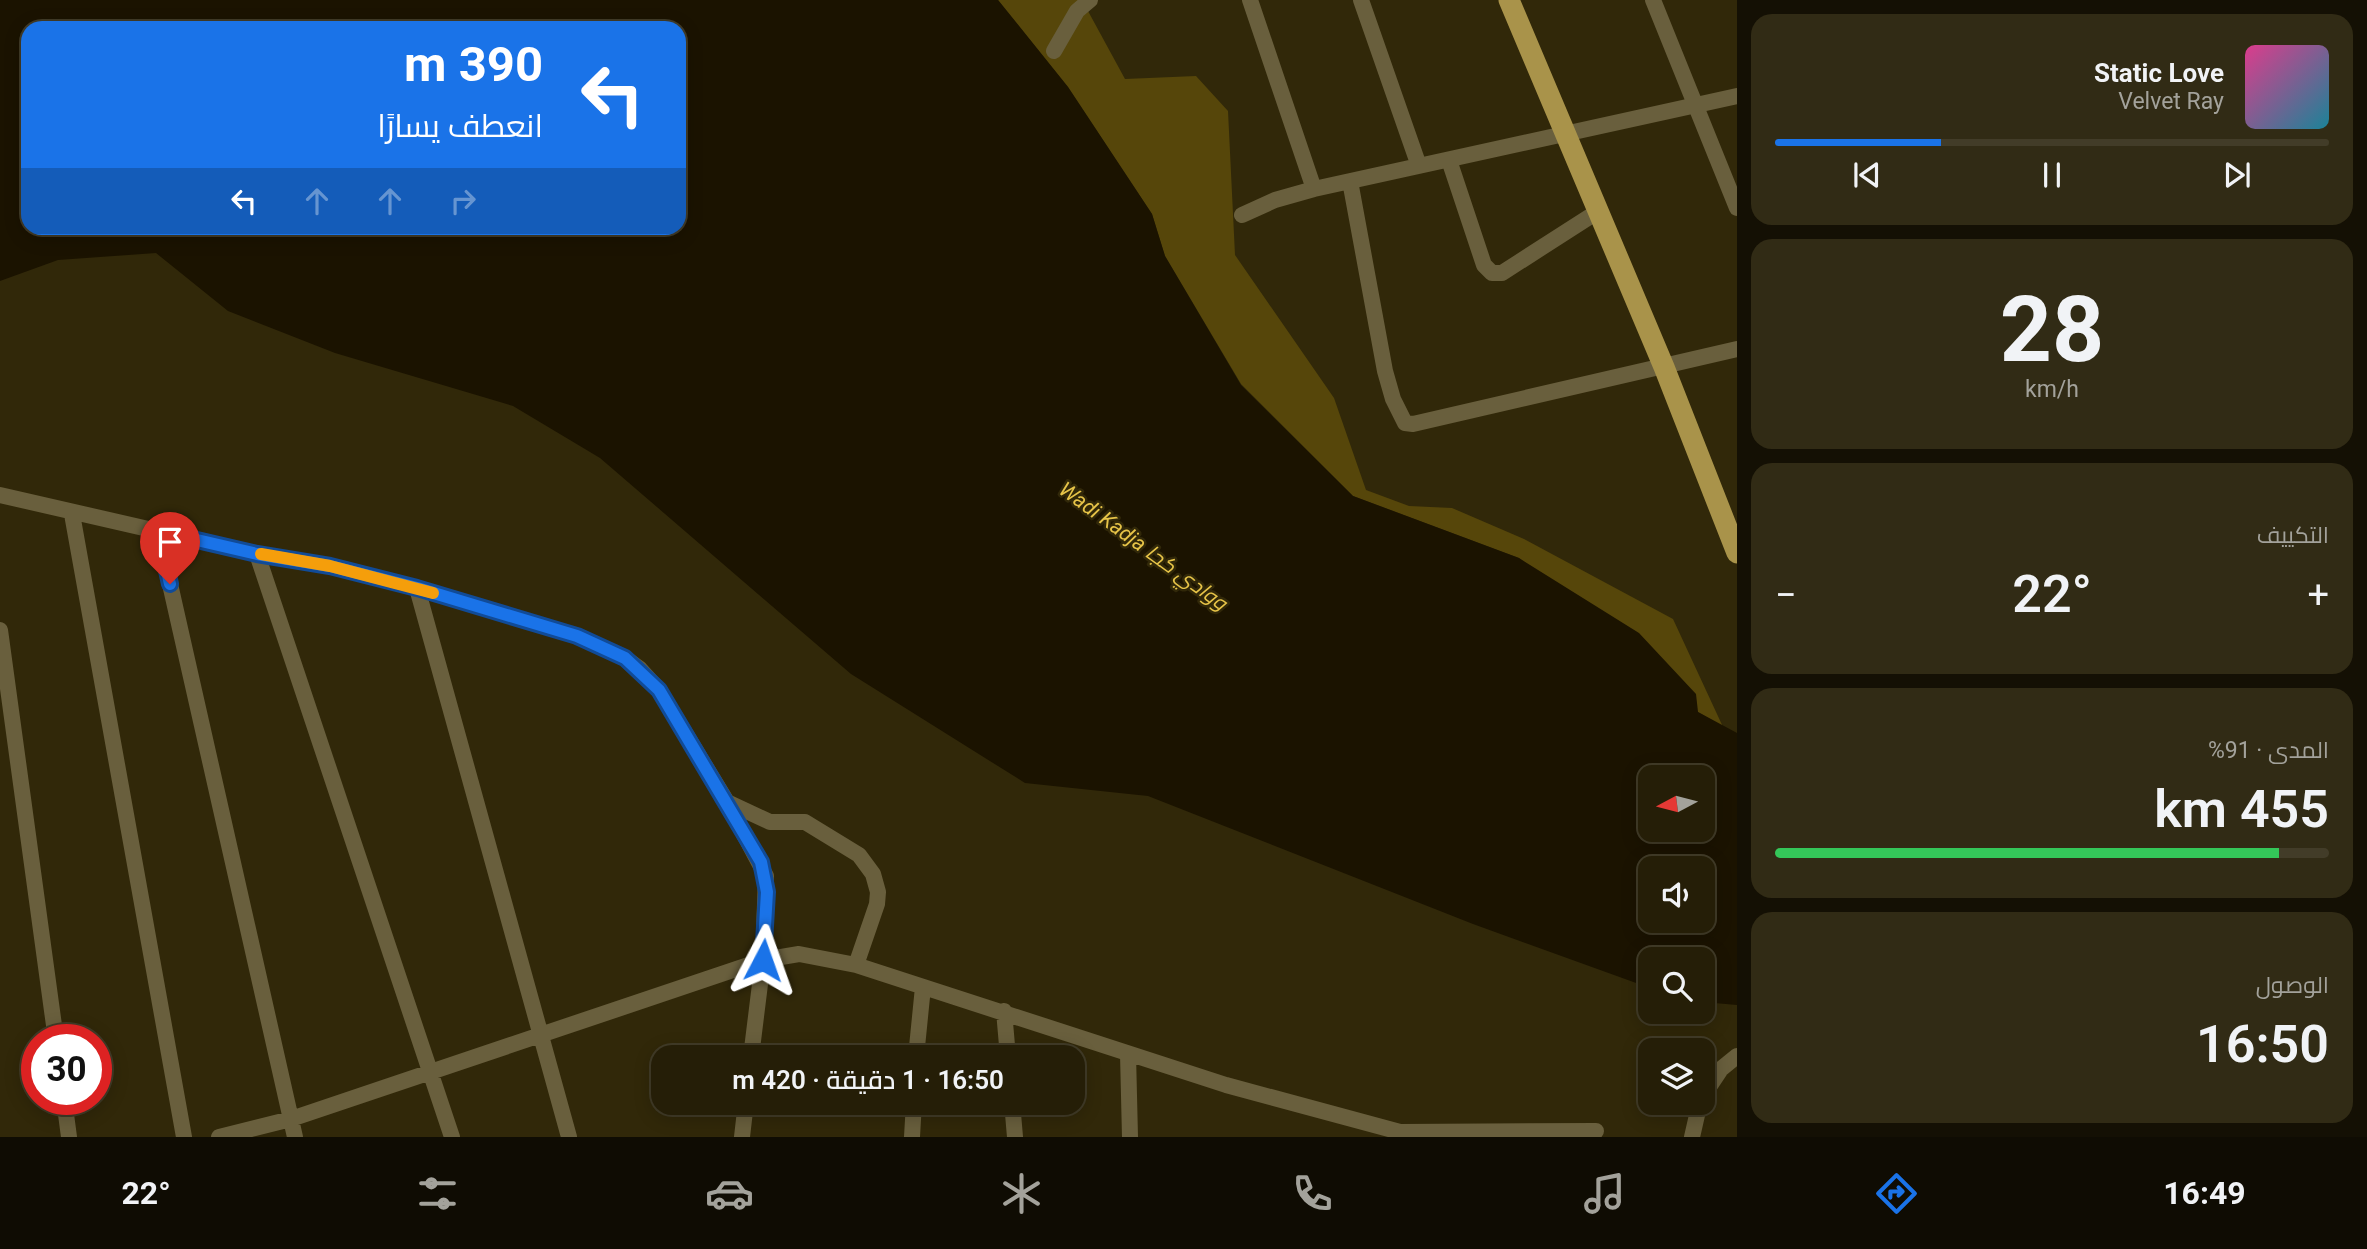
<!DOCTYPE html>
<html lang="ar">
<meta charset="utf-8">
<style>
:root{--surface:#251e07;--page:#312b15;--text:#f1f3f6;--muted:#a3a29b;--line:#423c28;--accent:#1a73e8}
body{margin:0;font-family:Roboto,Cairo,sans-serif;background:var(--page);color:var(--text);direction:rtl;height:100vh;display:flex;flex-direction:column;font-size:26px;white-space:nowrap}
*{box-sizing:border-box;margin:0}
p{font-size:23px;color:var(--muted)}
.icon{flex:none;width:38px;height:38px;fill:none;stroke:currentColor;stroke-width:2;stroke-linecap:round;stroke-linejoin:round}
.map{position:relative;flex:1;overflow:hidden;direction:ltr}
.side{display:flex;flex-direction:column;gap:14px;padding:14px;background:#141004;width:630px}
.side>*{flex:none}
.hud{position:absolute;left:21px;top:21px;width:665px;height:214px;border-radius:21px;box-shadow:0 4px 18px #0003,0 0 0 2px var(--line);direction:rtl;background:#1a73e8;color:#fff;overflow:hidden}
.needle{width:46px;rotate:263deg}
.tools{position:absolute;left:1638px;top:765px;display:grid;gap:14px}
.tools a{display:grid;place-items:center;width:77px;height:77px;border-radius:14px;background:var(--surface);box-shadow:0 4px 18px #0003,0 0 0 2px var(--line);font-size:35px}
.speed{position:absolute;left:21px;top:1024px;display:flex;gap:14px;font-size:35px;font-weight:700;text-align:center}
.speed>*{display:grid;place-content:center;width:91px;height:91px;border-radius:50%;background:var(--surface);box-shadow:0 4px 18px #0003,0 0 0 2px var(--line);line-height:1}
.speed .limit{border:10px solid #d22;background:#fff;color:#111}
.pin{position:absolute;display:grid;place-items:center;width:60px;height:60px;color:#fff;margin:-72px -30px;border-radius:50% 50% 50% 0;rotate:-45deg;box-shadow:0 0 7px #0007}
.pin .icon{rotate:45deg}
.me{position:absolute;width:77px;margin:-38px;rotate:4deg;stroke-linejoin:round;filter:drop-shadow(0 0 5px #0008)}
.turn{display:flex;align-items:center;gap:24px;height:147px;padding:0 28px;font-size:32px}
.turn .icon{width:91px;height:91px;stroke-width:2.5}
.turn b{display:block;font-size:49px;line-height:60px}
.lanes{display:flex;align-items:center;height:66px;padding:0 28px;background:#0003;justify-content:center;gap:35px;direction:ltr}
.lanes .off{opacity:.35}
.big{font-size:52px;font-weight:600;line-height:1.1}
.side .card{flex:1;display:flex;flex-direction:column;justify-content:center;gap:10px;min-width:0;padding:0 24px;border-radius:21px;background:var(--page)}
.side .dial{align-items:center;gap:0}
.dial b{font-size:91px;line-height:1}
.song{display:flex;align-items:center;gap:21px}
.cover{width:84px;height:84px;border-radius:10px;background:linear-gradient(135deg,hsl(330 70% 55%),hsl(190 70% 35%))}
.played{height:7px;border-radius:4px;background:linear-gradient(90deg,var(--accent) 30%,var(--line) 30%)}
.keys{display:flex;justify-content:space-around;direction:ltr}
.heat{display:flex;justify-content:space-between;align-items:center;font-size:38px;direction:ltr}
.charge{height:10px;border-radius:5px;background:linear-gradient(90deg,#34c759 91%,var(--line) 0)}
.trip{position:absolute;left:651px;top:1045px;width:434px;height:70px;border-radius:21px;background:var(--surface);box-shadow:0 4px 18px #0003,0 0 0 2px var(--line);font-weight:600;line-height:70px;text-align:center;direction:rtl}
.menu{display:flex;height:112px;justify-content:space-around;align-items:center;background:#0f0c03;color:var(--muted)}
.menu .icon{width:49px;height:49px}
.menu .current{color:var(--accent)}
.menu b{font-size:32px;color:var(--text)}
main{display:flex;flex:1;min-height:0}
.map>svg:first-child{display:block}
.green{fill:#56460a}
.water{fill:#1b1300;fill-rule:evenodd}
.lines{fill:none;stroke-linecap:round;stroke-linejoin:round}
.minor{stroke:#695f3d;stroke-width:16}
.major{stroke:#a9934a;stroke-width:21}
.route-casing{stroke:#114b97;stroke-width:18}
.route{stroke:#1a73e8;stroke-width:12}
.slow{stroke:#f59e0b;stroke-width:12}
.labels{text-anchor:middle;stroke-width:5;stroke-linejoin:round;paint-order:stroke}
.water-label{font-size:21px;font-style:italic;fill:#e7c448;stroke:#312809}
</style>
<main>
<section class="side">
<div class="card">
<div class="song"><i class="cover"></i><div><b>Static Love</b><p>Velvet Ray</p></div></div>
<div class="played"></div>
<div class="keys"><svg class="icon" aria-label="previous" viewBox="0 0 24 24"><path d="M18 5L8 12l10 7zM5 5v14"/></svg><svg class="icon" aria-label="pause" viewBox="0 0 24 24"><path d="M8 5v14M16 5v14"/></svg><svg class="icon" aria-label="next" viewBox="0 0 24 24"><path d="M6 5l10 7-10 7zM19 5v14"/></svg></div>
</div>
<div class="card dial"><b>28</b><p>km/h</p></div>
<div class="card"><p>التكييف</p>
<div class="heat"><a>−</a><b class="big">22°</b><a>+</a></div>
</div>
<div class="card"><p>المدى · 91%</p><b class="big">455 km</b><div class="charge"></div></div>
<div class="card"><p>الوصول</p><b class="big">16:50</b></div>
</section>
<div class="map">
<svg width="1737" height="1137" viewBox="0 0 1737 1137">
<rect width="100%" height="100%" fill="#312809"/>
<path class="green" d="M998,0h84l43,79 71,-3 32,35 7,144 99,143 32,92 43,16 43,2 72,31 149,80 50,108 -25,-15 -179,-154 -166,-62 -112,-112 -76,-128 -13,-42 -84,-127z"/>
<path class="water" d="M0,0h998l70,87 84,127 13,42 76,129 112,111 166,62 120,75 57,61 2,18 39,21v272l-34,-3v-43h-53v29l-177,-64 -325,-128 -123,-13 -174,-109 -251,-216 -87,-52 -178,-53 -107,-42 -72,-58 -98,7 -58,21zM679,28v200h-651v-200zM1650,777h53v53h-53zM1650,868h53v52h-53z"/>
<g class="lines">
<path class="minor" d="M1250,0l64,189
M1361,0l58,166
M1653,0l84,208
M1054,51l23,-40 13,-11
M1449,160l35,105 8,8h10l95,-61
M1350,181l35,190 8,28 12,24 8,1 324,-75
M1242,215l33,-15 39,-11 423,-93
M0,495l257,59 73,12 87,22 160,48 48,22 15,11 19,21 68,112 39,74 -3,84 -12,97
M72,514l112,623
M158,531l137,606
M257,554l195,583
M417,588l152,549
M0,630l56,410
M727,802l43,20h35l54,33 14,19 5,18 -1,12 -21,61
M1004,1011l4,46
M1128,1054l2,83
M916,1057l7,-70
M1703,1096l18,-27 16,-13
M64,1099l5,38
M1012,1102l3,35
M219,1137l72,-18 472,-159 36,-6 57,11 370,120 174,47 196,-1
M742,1137l4,-35
M912,1137l2,-35
M1692,1137l8,-35"/>
<path class="major" d="M1509,0l155,367 73,186"/>
</g>
<g class="lines">
<defs>
<path id="route" d="M170,584l-12,-53 99,23 73,12 87,22 160,48 48,22 34,32 102,172 6,30 -4,68"/>
</defs>
<use href="#route" class="route-casing"/>
<use href="#route" class="route"/>
<path class="slow" d="M261,554l69,12 103,27"/>
</g>
<g class="labels">
<g class="water-label">
<text transform="translate(1143 546) rotate(36)" y="7">Wadi Kadja ووادي كجا</text>
</g>
</g>
</svg>
<div class="tools">
<a><svg class="needle" viewBox="-14 -14 28 28"><path d="M0-13l5 13h-10z" fill="#e53935"/><path d="M0 13l5-13h-10z" fill="#a3a29b"/></svg></a>
<a><svg class="icon" aria-label="sound" viewBox="0 0 24 24"><path d="M4 9h4l5-4v14l-5-4H4zM17 9q2 3 0 6"/></svg></a>
<a><svg class="icon" aria-label="search" viewBox="0 0 24 24"><circle cx="10" cy="10" r="6"/><path d="M15 15l6 6"/></svg></a>
<a><svg class="icon" aria-label="layers" viewBox="0 0 24 24"><path d="M12 4l9 5-9 5-9-5zM3 14l9 5 9-5"/></svg></a>
</div>
<div class="speed"><div class="limit">30</div></div>
<div class="pin" style="left:170px;top:584px;background:#d93025"><svg class="icon" aria-label="arrive" viewBox="0 0 24 24"><path d="M6 21V4h12l-3 4 3 4H6"/></svg></div>
<svg class="me" style="left:763px;top:960px" viewBox="-20 -20 40 40"><path d="M0-17L14 15 0 8-14 15z" fill="#1a73e8" stroke="#fff" stroke-width="4"/></svg>
<div class="trip">16:50 · 1 دقيقة · 420 m</div>
<div class="hud">
<div class="turn"><svg class="icon" aria-label="left" viewBox="0 0 24 24"><path d="M17 20v-9H6M10 6l-5 5 5 5"/></svg><div><b>390 m</b>انعطف يسارًا</div></div>
<div class="lanes"><svg class="icon" aria-label="left" viewBox="0 0 24 24"><path d="M17 20v-9H6M10 6l-5 5 5 5"/></svg><svg class="icon off" aria-label="ahead" viewBox="0 0 24 24"><path d="M12 20V5M6 11l6-6 6 6"/></svg><svg class="icon off" aria-label="ahead" viewBox="0 0 24 24"><path d="M12 20V5M6 11l6-6 6 6"/></svg><svg class="icon off" aria-label="right" viewBox="0 0 24 24"><path d="M7 20v-9h11M14 6l5 5-5 5"/></svg></div>
</div>
</div>
</main>
<nav class="menu">
<b>16:49</b>
<svg class="icon current" aria-label="directions" viewBox="0 0 24 24"><path d="M12 3l9 9-9 9-9-9zM9 14v-3h6M13 9l2 2-2 2"/></svg>
<svg class="icon" aria-label="music" viewBox="0 0 24 24"><path d="M9 18V5l10-2v13"/><circle cx="6" cy="18" r="3"/><circle cx="16" cy="16" r="3"/></svg>
<svg class="icon" aria-label="phone" viewBox="0 0 24 24"><path d="M5 4h4l2 5-3 2q2 4 5 5l2-3 5 2v4C11 20 4 13 5 4z"/></svg>
<svg class="icon" aria-label="climate" viewBox="0 0 24 24"><path d="M12 3v18M4 7l16 10M4 17L20 7"/></svg>
<svg class="icon" aria-label="car" viewBox="0 0 24 24"><path d="M5 17H2v-5l4-1 3-4h7l3 4 3 1v5h-3M9 17h6M6 11h13"/><circle cx="7" cy="17" r="2"/><circle cx="17" cy="17" r="2"/></svg>
<svg class="icon" aria-label="filters" viewBox="0 0 24 24"><path d="M4 7h16M4 17h16"/><circle cx="9" cy="7" r="2"/><circle cx="15" cy="17" r="2"/></svg>
<b>22°</b>
</nav>
